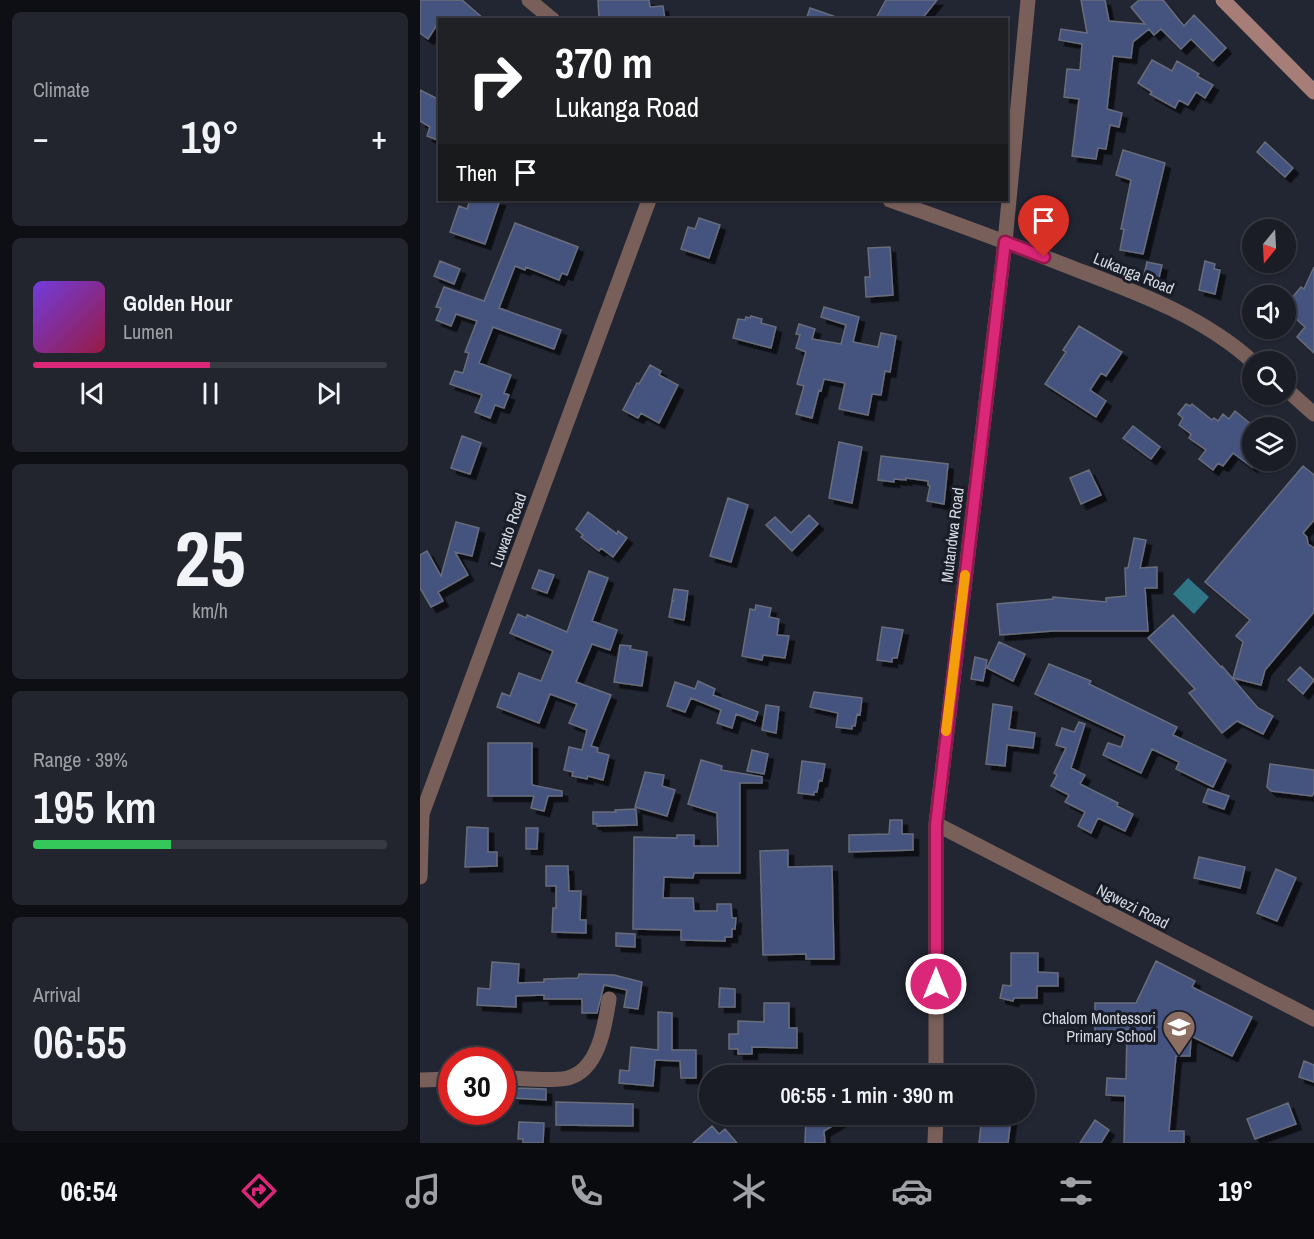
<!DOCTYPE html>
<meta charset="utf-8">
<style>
:root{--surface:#1a1c26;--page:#23252e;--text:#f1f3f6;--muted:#9fa1a7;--line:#383a43;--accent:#db2777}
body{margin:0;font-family:"Archivo Narrow",sans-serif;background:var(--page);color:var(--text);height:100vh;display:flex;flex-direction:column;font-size:22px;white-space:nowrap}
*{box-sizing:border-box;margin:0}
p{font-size:20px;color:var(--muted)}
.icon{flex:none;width:33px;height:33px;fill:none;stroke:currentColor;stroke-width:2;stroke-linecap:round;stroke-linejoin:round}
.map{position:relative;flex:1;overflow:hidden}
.panel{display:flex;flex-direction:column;gap:12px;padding:12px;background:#0e0f15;width:420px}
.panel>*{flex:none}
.banner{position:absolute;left:18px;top:18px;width:570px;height:183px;border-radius:0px;box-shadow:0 2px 4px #0004,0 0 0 2px var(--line);background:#202124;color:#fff;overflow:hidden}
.needle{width:39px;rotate:198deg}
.buttons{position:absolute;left:822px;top:219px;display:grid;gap:12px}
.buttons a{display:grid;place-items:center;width:54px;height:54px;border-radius:50%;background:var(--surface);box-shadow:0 2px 4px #0004,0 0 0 2px var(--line);font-size:30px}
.speed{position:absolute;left:18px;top:1047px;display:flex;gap:12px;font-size:30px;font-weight:700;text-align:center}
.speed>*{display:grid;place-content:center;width:78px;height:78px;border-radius:50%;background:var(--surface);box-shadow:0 2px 4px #0004,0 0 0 2px var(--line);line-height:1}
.speed .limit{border:9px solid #d22;background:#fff;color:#111}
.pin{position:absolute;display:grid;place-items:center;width:51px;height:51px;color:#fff;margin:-62px -26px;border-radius:50% 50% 50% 0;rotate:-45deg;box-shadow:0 0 6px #0007}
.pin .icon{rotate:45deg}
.me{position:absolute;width:66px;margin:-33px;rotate:0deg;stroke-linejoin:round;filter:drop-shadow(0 0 4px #0008)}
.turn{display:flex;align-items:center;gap:21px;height:126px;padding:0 18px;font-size:27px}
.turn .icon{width:78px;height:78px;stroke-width:2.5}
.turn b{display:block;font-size:42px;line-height:51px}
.then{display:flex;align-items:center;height:57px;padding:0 18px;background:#0003;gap:12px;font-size:22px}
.big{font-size:45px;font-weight:600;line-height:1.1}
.panel .widget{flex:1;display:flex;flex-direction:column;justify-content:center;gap:9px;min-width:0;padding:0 21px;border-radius:9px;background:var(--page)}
.panel .dial{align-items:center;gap:0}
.dial b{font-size:78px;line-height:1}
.song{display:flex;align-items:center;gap:18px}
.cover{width:72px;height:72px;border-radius:9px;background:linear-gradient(135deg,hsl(260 70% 55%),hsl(340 70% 35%))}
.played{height:6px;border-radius:3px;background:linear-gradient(90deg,var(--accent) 50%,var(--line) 50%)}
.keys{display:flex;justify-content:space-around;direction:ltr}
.heat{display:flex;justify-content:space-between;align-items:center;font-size:33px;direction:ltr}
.charge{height:9px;border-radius:4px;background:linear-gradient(90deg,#34c759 39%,var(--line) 0)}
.trip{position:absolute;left:279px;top:1065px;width:336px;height:60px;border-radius:30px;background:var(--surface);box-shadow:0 2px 4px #0004,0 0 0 2px var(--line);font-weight:600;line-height:60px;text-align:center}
.tab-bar{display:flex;height:96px;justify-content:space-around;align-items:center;background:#0a0b0f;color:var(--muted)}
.tab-bar .icon{width:42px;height:42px}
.tab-bar .on{color:var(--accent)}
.tab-bar b{font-size:27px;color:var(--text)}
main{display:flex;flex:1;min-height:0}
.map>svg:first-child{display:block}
.water{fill:#2e7586}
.building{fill:#45537f;stroke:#686d7c;stroke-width:1.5;filter:url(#shadow)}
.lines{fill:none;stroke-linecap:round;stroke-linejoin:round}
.street{stroke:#785f5a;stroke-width:15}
.secondary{stroke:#a67e77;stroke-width:15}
.route-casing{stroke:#8e194d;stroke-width:15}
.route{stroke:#db2777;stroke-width:10}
.slow{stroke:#f59e0b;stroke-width:10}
.labels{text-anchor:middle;stroke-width:6;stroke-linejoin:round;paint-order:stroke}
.street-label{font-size:16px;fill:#d6d9e1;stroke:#191d28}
.poi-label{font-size:16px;fill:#d6d9e1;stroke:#191d28;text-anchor:end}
</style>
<main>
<section class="panel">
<div class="widget"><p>Climate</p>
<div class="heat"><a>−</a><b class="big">19°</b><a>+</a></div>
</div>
<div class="widget">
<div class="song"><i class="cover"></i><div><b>Golden Hour</b><p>Lumen</p></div></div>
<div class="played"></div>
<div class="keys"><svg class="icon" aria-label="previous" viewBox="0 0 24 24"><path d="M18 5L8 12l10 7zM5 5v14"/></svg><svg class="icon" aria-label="pause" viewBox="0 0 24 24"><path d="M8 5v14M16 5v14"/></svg><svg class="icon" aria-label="next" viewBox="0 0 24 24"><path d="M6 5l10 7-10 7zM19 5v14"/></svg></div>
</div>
<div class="widget dial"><b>25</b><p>km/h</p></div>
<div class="widget"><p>Range · 39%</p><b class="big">195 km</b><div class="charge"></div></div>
<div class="widget"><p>Arrival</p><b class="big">06:55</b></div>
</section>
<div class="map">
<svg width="894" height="1143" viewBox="0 0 894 1143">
<defs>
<filter id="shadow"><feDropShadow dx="5.5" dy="5.5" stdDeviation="0" flood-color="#0009"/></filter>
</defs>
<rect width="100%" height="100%" fill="#222632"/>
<path class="water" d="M768,578l21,19 -15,17 -21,-20z"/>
<path class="building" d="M0,0h42l23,20h-45l-12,19 -8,-6z
M178,0h51l1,7 13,-1 2,14 -66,-1z
M466,0h51l-16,20h-46z
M661,0h24l4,21 36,3 -14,-17 8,-7h24l21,26 10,-11 32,33 -13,13 -22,-22 -10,10 -20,-20 -7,6 -5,-6 -16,13 -2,16 -18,-2 -6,53 15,4 -3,14 -9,-2 -4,24 -8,-1 -2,11 -24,-3 7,-57 -15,-2 3,-28 13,1 2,-26 -23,-4 2,-11 26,4z
M390,8l29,10v2h-33z
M732,60l20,11 5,-10 22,13 -2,2 16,9 -8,13 -9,-6 -8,13 -9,-5 -4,8 -25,-14 2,-2 -14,-9z
M0,90l20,10v41l-13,-5 3,-9 -10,-6z
M845,142l28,26 -8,9 -28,-25z
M703,150l42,13 -22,91 -23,-4 4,-21h-3l10,-49 -15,-5z
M50,200h30l-15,44 -35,-12 9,-26 8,3z
M279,218l21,7 -11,33 -28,-9 7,-22 7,2z
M95,223l63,24 -11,28 -5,-2 -3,7 -33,-13 -1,3 -10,-4 -16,42 62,22 -7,19 -61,-22 -14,36 32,12 -7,18 5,2 -5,13 -9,-3 -5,13 -15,-6 7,-17 -32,-11 5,-13 8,2 6,-20 -4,-1 12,-31 -21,-7 -5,12 -15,-6 5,-12 -5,-1 8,-20 40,14z
M470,247l3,48 -27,2 -1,-20h5l-2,-29z
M20,261l20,8 -6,15 -20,-8z
M785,261l10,3 -1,5 6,1 -5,24 -16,-4z
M727,262l15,3 -4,17 -15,-3z
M894,267v86l-17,-16 8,-10 -19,-17v-5l15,-18 3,2z
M404,307l35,10 -6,25 25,5 3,-14 15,3 -6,36 -5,-1 -4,24 -9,-1 -4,21 -29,-6 6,-26 -21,-4 -3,12 -2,-1 -7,28 -16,-4 8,-28 -7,-2 9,-32 -10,-4 4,-13 -4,-1 3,-10 16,5 -3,10 29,5 5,-19 -25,-8z
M331,316l11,3 -1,4 15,4 -5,21 -38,-10 5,-19 7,1 1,-3 4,1z
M659,326l43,26 -16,24 -5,-3 -11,17 16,11 -10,16 -51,-33 21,-32 -3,-2z
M230,365l11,6 -2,4 19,10 -19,38 -18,-10 -3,5 -15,-8 14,-27 2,1z
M766,404l4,2 2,-2 20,16 2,-2 4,3 5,-7 6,5 6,-8 17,14v42l-19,-14 -10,13 -5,-3 -5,7 -14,-11 7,-9 -17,-12 2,-4 -12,-9 4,-7 -5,-4z
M713,426l27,21 -9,12 -28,-21z
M42,436l19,7 -11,31 -19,-6z
M419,442l23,5 -10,56 -23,-5z
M461,456l67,8 -4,40 -17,-3 3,-15 -2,-1v-4l-22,-3v2l-12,-1v3l-16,-2z
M883,466l11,9v45l-11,13 4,4 1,7 6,4v64l-49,58 -4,15 -28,-7 10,-36 -7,-6 14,-16 -45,-38z
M669,470l12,25 -20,9 -11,-26z
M308,498l20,7 -17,57 -21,-6z
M168,512l29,22 1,-3 9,7 -14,19 -12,-9 -2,3 -18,-14 2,-2 -7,-6z
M389,515l9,9 -26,27 -26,-26 9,-8 16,16z
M36,522l23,6 -7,28 -17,-4 13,23 -30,17 5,9 -12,6 -11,-19v-33l7,-4 14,25z
M714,538l12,2 -6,28 17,-1v21h-12l3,43h-95l-53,4 -3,-31 56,-5v-2l53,5v-4l20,-2 -1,-28h3z
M119,570l15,5 -7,18 -15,-5z
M169,571l19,7 -16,43 25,9 -7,20 -18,-6 -16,38 35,13 -20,51 7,2 -1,4 12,3 -6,25 -15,-4 -1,3 -15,-3 1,-4 -9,-2 5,-23 13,3 5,-20 -18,-7 8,-19 -27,-10 -11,29 -42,-16 5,-14 8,3 9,-23 22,8 12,-30 -43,-18 8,-19 8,4 1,-3 40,17z
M254,589l14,2 -4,29 -15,-3 3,-16h2l-2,-1z
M336,605l15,3 -2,9 10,2 -2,16 12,1 -4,22 -22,-3 -1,5 -20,-4 8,-47 5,1z
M753,615l48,52 1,-1 36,42 15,8 -10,18 -26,-13 -15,12 -33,-40 6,-4 -47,-51z
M462,627l21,3 -6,28h-5v4l-15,-2z
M579,642l26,12 -12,27 -26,-13z
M200,645l11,1 -1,3 17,3 -5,34 -28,-4z
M555,657l12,3 -4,21 -12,-2z
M629,664l42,17 -2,3 88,43 -4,8 53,25 -13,27 -37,-18 3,-7 -27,-13 -11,24 -38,-18 5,-12 13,4 4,-11 -90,-42z
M880,667l14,13 -11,14 -15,-14z
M278,681l17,8 -2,6 45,17 -3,9 -19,-7 -4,14 -15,-5 4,-13 -30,-12 -6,14 -18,-6 8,-24 20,7z
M394,692l48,6 -2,17 -3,-1 -2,12h-3v3l-16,-2 2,-14 -28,-6z
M573,704l19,3 -3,22 26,4 -2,15 -26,-3 -2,21 -19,-2z
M346,705l13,2 -3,26 -14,-3z
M659,722l6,2 -14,44 14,7 -5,9 38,19 -1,3 16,8 -8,17 -27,-13 -7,15 -13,-7 7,-14 -20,-10 4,-7 -18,-9 6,-11 -3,-2 12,-25 -10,-3 6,-17 12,4z
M68,743h44v42l30,6v5h-14l-4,15 -13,-3 3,-12h-46z
M332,750l16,4 -4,20 -17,-3z
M281,760l21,6 -1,4 41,7v6h-22v90h-46l-1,5 -29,-1 -1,21h30l1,13h23v-7h14l1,14h4l-1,11h-3v8h-7v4l-44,-1v-10l-48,-1 1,-92 43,1v-3h17v11h24l-1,-33 -29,-9z
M382,761l23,3 -3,17 -3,-1 -2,12h-3v3l-16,-2z
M850,764l44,6v23l-2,3 -41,-5 -4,-4z
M225,772l19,3 -2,11 13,4 -8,26 -32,-9z
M788,789l21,7 -5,13 -21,-7z
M216,809l1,16 -40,1v-2h-4v-12h23l-1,-2z
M470,820h12v14h11v16l-64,2v-17l40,-1z
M47,827l21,1v24h9v14l-32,1z
M106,828h12l-1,21h-11z
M368,850v17l44,-1 2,93h-28v-5l-43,1 -3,-104z
M779,857l46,10 -5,21 -46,-10z
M126,866h22l1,25h12l-1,29h6v13l-34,-1 1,-24h3v-22h-10z
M856,869l20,9 -19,43 -20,-8z
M196,933l19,1v13l-19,-1z
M591,953h27v19l20,1v13h-21v12h-23l-1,3 -13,-3 3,-13 8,1z
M736,961l39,20 -3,6 60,30 -20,39 -41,-20 -1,20h-14l-7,75h15v12h-60l1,-47 -19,-1 1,-17 19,1 1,-49 -32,1v-28h41z
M72,962l27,2 -1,19 26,-1v-3l34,-1 1,-4 35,1 28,7 -4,27 -14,-2 3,-17 -23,-5 -7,28h-15v-14h-38v-4l-28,1v11l-39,-2 1,-17 12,1z
M300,988l15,1v18h-16z
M344,1003h25v25h8v20l-45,-1v7h-14v-5h-9v-15h9v-13l26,1z
M238,1012l14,1v37h24v28h-15l-1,-17 -25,-1 -2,26 -34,-3 1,-13 9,1 2,-24 27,3z
M884,1061l10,4v17l-15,-5z
M95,1088l31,1v11l-32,-2z
M136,1102l77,2v22l-77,-1z
M868,1103l8,21 -41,15 -8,-20z
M386,1114h46l-28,17 1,12h-20z
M562,1116l29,3 -3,24h-29z
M675,1120l14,10 -8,13h-21z
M99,1122l25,1 -1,20h-20v-4h-5z
M292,1126l7,8 6,-5 12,14h-44z"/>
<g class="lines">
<path class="street" d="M109,0l24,20
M470,200c62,22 124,45 185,69 63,24 127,47 178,93
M866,389l28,25
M516,824l378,195
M0,877l2,-63 227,-614
M516,1076v-252l69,-582 23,-242
M82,1078c20,0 48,4 66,0 31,-8 37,-53 41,-79
M0,1080l32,-1
M515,1143l1,-29"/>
<path class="secondary" d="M803,0l91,92"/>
</g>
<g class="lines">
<defs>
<path id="route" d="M516,984v-159l69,-583 39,15"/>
</defs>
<use href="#route" class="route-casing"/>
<use href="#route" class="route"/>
<path class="slow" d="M526,731l19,-156"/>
</g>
<defs>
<symbol id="school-pin" viewBox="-11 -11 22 30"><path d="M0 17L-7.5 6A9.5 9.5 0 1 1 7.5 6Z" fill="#8d6e63" stroke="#191d28"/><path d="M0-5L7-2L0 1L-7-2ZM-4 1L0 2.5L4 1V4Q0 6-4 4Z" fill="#fff"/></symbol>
</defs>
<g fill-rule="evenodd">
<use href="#school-pin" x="740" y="1008" width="38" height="52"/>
</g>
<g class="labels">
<g class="street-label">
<text transform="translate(714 273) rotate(22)" y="6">Lukanga Road</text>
<text transform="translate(88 530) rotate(-70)" y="6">Luwato Road</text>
<text transform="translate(532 535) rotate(-83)" y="6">Mutandwa Road</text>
<text transform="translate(713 906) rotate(27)" y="6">Ngwezi Road</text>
</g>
<g class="poi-label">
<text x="736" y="1024">Chalom Montessori<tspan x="736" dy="18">Primary School</tspan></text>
</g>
</g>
</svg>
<div class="buttons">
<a><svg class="needle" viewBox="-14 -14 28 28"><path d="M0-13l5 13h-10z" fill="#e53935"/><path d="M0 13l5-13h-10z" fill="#9fa1a7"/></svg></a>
<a><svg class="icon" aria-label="sound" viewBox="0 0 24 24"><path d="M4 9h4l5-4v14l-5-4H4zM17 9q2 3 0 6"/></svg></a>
<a><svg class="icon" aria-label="search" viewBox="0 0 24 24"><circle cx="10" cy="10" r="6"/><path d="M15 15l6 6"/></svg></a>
<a><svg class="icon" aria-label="layers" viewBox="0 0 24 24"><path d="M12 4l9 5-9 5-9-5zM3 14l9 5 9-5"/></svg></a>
</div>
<div class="speed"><div class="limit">30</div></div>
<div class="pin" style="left:624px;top:257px;background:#d93025"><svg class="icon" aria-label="arrive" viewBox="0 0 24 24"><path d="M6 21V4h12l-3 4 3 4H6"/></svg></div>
<svg class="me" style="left:516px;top:984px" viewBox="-20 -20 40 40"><circle r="17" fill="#db2777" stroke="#fff" stroke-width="3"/><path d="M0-11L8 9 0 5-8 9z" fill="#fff"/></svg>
<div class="trip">06:55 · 1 min · 390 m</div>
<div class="banner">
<div class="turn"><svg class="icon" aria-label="right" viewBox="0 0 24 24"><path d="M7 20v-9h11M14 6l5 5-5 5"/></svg><div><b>370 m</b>Lukanga Road</div></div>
<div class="then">Then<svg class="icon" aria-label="arrive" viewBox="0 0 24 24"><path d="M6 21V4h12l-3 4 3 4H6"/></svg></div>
</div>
</div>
</main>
<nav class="tab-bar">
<b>06:54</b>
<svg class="icon on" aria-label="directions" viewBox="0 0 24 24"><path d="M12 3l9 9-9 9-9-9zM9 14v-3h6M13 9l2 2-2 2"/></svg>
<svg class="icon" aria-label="music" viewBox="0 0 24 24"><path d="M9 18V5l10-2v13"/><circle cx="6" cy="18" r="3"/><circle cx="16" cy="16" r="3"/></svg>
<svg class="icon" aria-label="phone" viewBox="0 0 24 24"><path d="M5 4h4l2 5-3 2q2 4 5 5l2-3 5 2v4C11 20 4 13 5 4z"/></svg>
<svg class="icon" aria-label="climate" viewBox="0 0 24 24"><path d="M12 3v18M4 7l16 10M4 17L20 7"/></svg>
<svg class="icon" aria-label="car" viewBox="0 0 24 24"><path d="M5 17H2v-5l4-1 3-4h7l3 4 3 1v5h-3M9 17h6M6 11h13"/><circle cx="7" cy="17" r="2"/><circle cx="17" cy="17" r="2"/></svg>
<svg class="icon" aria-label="filters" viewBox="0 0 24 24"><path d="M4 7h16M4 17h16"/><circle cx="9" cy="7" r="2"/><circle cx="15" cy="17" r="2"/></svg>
<b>19°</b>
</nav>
